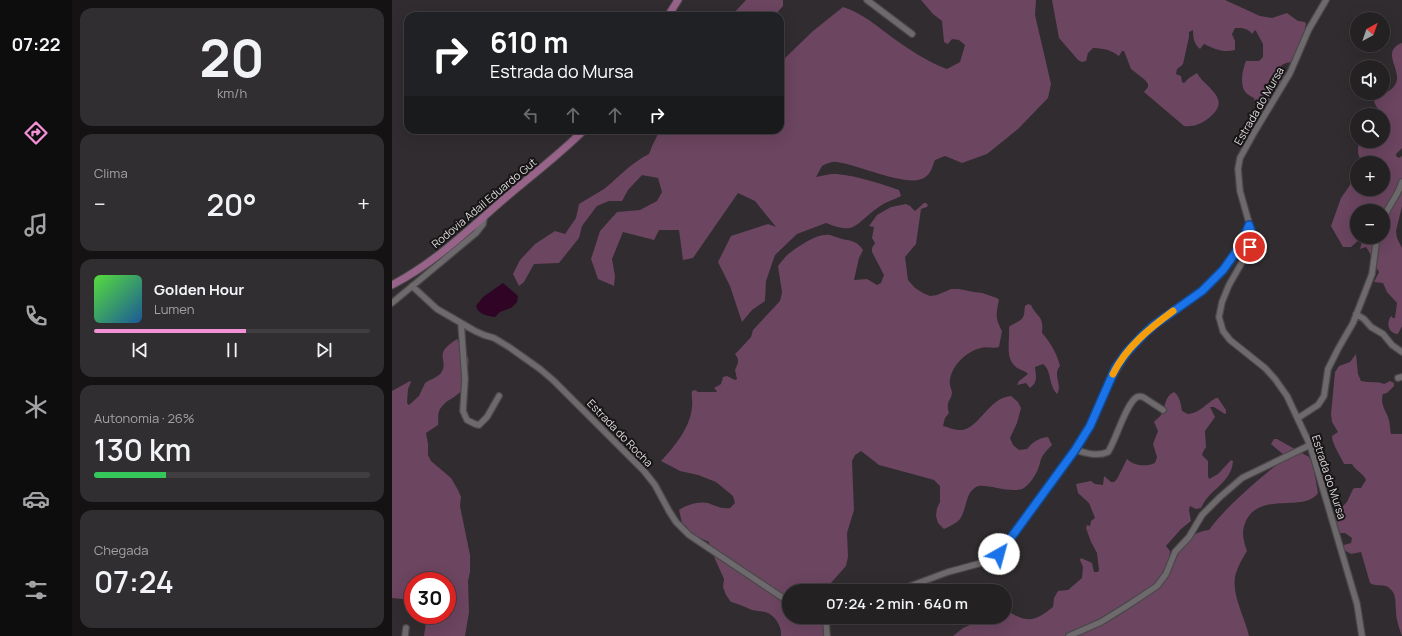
<!DOCTYPE html>
<html lang="pt">
<meta charset="utf-8">
<style>
:root{--surface:#242123;--page:#302e30;--text:#f1f3f6;--muted:#a3a3a6;--line:#413e41;--accent:#f391d6}
body{margin:0;font-family:Manrope,sans-serif;background:var(--page);color:var(--text);height:100vh;display:flex;flex-direction:column;font-size:15px;white-space:nowrap}
*{box-sizing:border-box;margin:0}
p{font-size:13px;color:var(--muted)}
.icon{flex:none;width:22px;height:22px;fill:none;stroke:currentColor;stroke-width:2;stroke-linecap:round;stroke-linejoin:round}
.map{position:relative;flex:1;overflow:hidden}
.sheet{display:flex;flex-direction:column;gap:8px;padding:8px;background:#141213;width:320px}
.sheet>*{flex:none}
.guide{position:absolute;left:12px;top:12px;width:380px;height:122px;border-radius:12px;box-shadow:0 4px 16px #0002,0 0 0 1px var(--line);background:#202124;color:#fff;overflow:hidden}
.needle{width:26px;rotate:40deg}
.tools{position:absolute;left:958px;top:12px;display:grid;gap:8px}
.tools a{display:grid;place-items:center;width:40px;height:40px;border-radius:50%;background:var(--surface);box-shadow:0 4px 16px #0002,0 0 0 1px var(--line);font-size:20px}
.speed{position:absolute;left:12px;top:572px;display:flex;gap:8px;font-size:20px;font-weight:700;text-align:center}
.speed>*{display:grid;place-content:center;width:52px;height:52px;border-radius:50%;background:var(--surface);box-shadow:0 4px 16px #0002,0 0 0 1px var(--line);line-height:1}
.speed .limit{border:6px solid #d22;background:#fff;color:#111}
.pin{position:absolute;display:grid;place-items:center;width:34px;height:34px;color:#fff;margin:-17px;border:2px solid #fff;border-radius:50%;box-shadow:0 1px 4px #0007}
.me{position:absolute;width:44px;margin:-22px;rotate:38deg;stroke-linejoin:round;filter:drop-shadow(0 0 3px #0008)}
.turn{display:flex;align-items:center;gap:14px;height:84px;padding:0 20px;font-size:18px}
.turn .icon{width:52px;height:52px;stroke-width:2.5}
.turn b{display:block;font-size:28px;line-height:34px}
.lanes{display:flex;align-items:center;height:38px;padding:0 20px;background:#0003;justify-content:center;gap:20px;direction:ltr}
.lanes .off{opacity:.35}
.big{font-size:30px;font-weight:600;line-height:1.1}
.sheet .widget{flex:1;display:flex;flex-direction:column;justify-content:center;gap:6px;min-width:0;padding:0 14px;border-radius:12px;background:var(--page)}
.sheet .dial{align-items:center;gap:0}
.dial b{font-size:52px;line-height:1}
.song{display:flex;align-items:center;gap:12px}
.cover{width:48px;height:48px;border-radius:6px;background:linear-gradient(135deg,hsl(110 70% 55%),hsl(210 70% 35%))}
.played{height:4px;border-radius:2px;background:linear-gradient(90deg,var(--accent) 55%,var(--line) 55%)}
.keys{display:flex;justify-content:space-around;direction:ltr}
.heat{display:flex;justify-content:space-between;align-items:center;font-size:22px;direction:ltr}
.charge{height:6px;border-radius:3px;background:linear-gradient(90deg,#34c759 26%,var(--line) 0)}
.trip{position:absolute;left:390px;top:584px;width:230px;height:40px;border-radius:20px;background:var(--surface);box-shadow:0 4px 16px #0002,0 0 0 1px var(--line);font-weight:600;line-height:40px;text-align:center}
main{display:flex;flex:1;min-height:0}
.tab-bar{display:flex;flex-direction:column;width:72px;justify-content:space-around;align-items:center;background:#0e0d0e;color:var(--muted)}
.tab-bar .icon{width:28px;height:28px}
.tab-bar .active{color:var(--accent)}
.tab-bar b{font-size:18px;color:var(--text)}
.map>svg:first-child{display:block}
.green{fill:#6c4560;fill-rule:evenodd}
.water{fill:#2f0425}
.lines{fill:none;stroke-linecap:round;stroke-linejoin:round}
.minor-casing{stroke:#4b484a;stroke-width:8}
.major-casing{stroke:#4b484a;stroke-width:9}
.minor{stroke:#6e696c;stroke-width:5.5}
.major{stroke:#986389;stroke-width:7}
.route-casing{stroke:#114b97;stroke-width:10}
.route{stroke:#1a73e8;stroke-width:7}
.slow{stroke:#f59e0b;stroke-width:7}
.labels{text-anchor:middle;stroke-width:4;stroke-linejoin:round;paint-order:stroke}
.street-label{font-size:11px;fill:#dcd9da;stroke:#171516}
</style>
<main>
<nav class="tab-bar">
<b>07:22</b>
<svg class="icon active" aria-label="directions" viewBox="0 0 24 24"><path d="M12 3l9 9-9 9-9-9zM9 14v-3h6M13 9l2 2-2 2"/></svg>
<svg class="icon" aria-label="music" viewBox="0 0 24 24"><path d="M9 18V5l10-2v13"/><circle cx="6" cy="18" r="3"/><circle cx="16" cy="16" r="3"/></svg>
<svg class="icon" aria-label="phone" viewBox="0 0 24 24"><path d="M5 4h4l2 5-3 2q2 4 5 5l2-3 5 2v4C11 20 4 13 5 4z"/></svg>
<svg class="icon" aria-label="climate" viewBox="0 0 24 24"><path d="M12 3v18M4 7l16 10M4 17L20 7"/></svg>
<svg class="icon" aria-label="car" viewBox="0 0 24 24"><path d="M5 17H2v-5l4-1 3-4h7l3 4 3 1v5h-3M9 17h6M6 11h13"/><circle cx="7" cy="17" r="2"/><circle cx="17" cy="17" r="2"/></svg>
<svg class="icon" aria-label="filters" viewBox="0 0 24 24"><path d="M4 7h16M4 17h16"/><circle cx="9" cy="7" r="2"/><circle cx="15" cy="17" r="2"/></svg>
</nav>
<section class="sheet">
<div class="widget dial"><b>20</b><p>km/h</p></div>
<div class="widget"><p>Clima</p>
<div class="heat"><a>−</a><b class="big">20°</b><a>+</a></div>
</div>
<div class="widget">
<div class="song"><i class="cover"></i><div><b>Golden Hour</b><p>Lumen</p></div></div>
<div class="played"></div>
<div class="keys"><svg class="icon" aria-label="previous" viewBox="0 0 24 24"><path d="M18 5L8 12l10 7zM5 5v14"/></svg><svg class="icon" aria-label="pause" viewBox="0 0 24 24"><path d="M8 5v14M16 5v14"/></svg><svg class="icon" aria-label="next" viewBox="0 0 24 24"><path d="M6 5l10 7-10 7zM19 5v14"/></svg></div>
</div>
<div class="widget"><p>Autonomia · 26%</p><b class="big">130 km</b><div class="charge"></div></div>
<div class="widget"><p>Chegada</p><b class="big">07:24</b></div>
</section>
<div class="map">
<svg width="1010" height="636" viewBox="0 0 1010 636">
<rect width="100%" height="100%" fill="#302c2f"/>
<path class="green" d="M354,0h37v6l-9,10h-43z
M529,0h115l-1,15 16,69 -3,14 -30,31 -31,25 -25,9 -17,-7 -10,4c-3,7 -4,14 -11,18 -17,10 -67,-14 -88,-16 -4,-1 -10,2 -14,4l-6,11c5,-1 10,-2 15,-3 17,-1 52,10 68,16l2,6c-8,4 -18,7 -25,13 -22,16 -20,26 -50,14l-29,11 -22,21 -9,26 -1,20 -13,9 -10,12 -12,-36 -12,-24 13,-26 37,-12 8,3 -21,-26 -17,-8 -45,65 -10,2 -4,-30h-20l-5,10 -31,-8 -11,27 3,17 -1,10 -16,-7 -7,-20 9,-28 17,-19 23,-2 17,-9 5,-9 -4,-14 -16,-3 -14,15 -6,11h-13l-12,5 -15,20 -3,12 -20,25 -25,1 -10,18 -5,4 -6,-12 7,-14 15,-16 20,-13 10,3 11,-16 3,-14c8,-5 17,-10 25,-15 16,-13 27,-26 45,-35l4,-10 7,-14h120v-70l5,-2 28,-27 30,-24c19,6 34,19 50,31 17,12 35,24 54,31l13,-7 5,-17 -6,-5 -7,-1 -4,5 -4,-2 -2,-21 -9,-7z
M660,0h173l35,16 12,2 15,-5 11,8 7,1 1,2 -5,22 -7,16c-7,1 -12,0 -15,8h7l-1,5 -17,35 -6,1 -6,-5 -2,-8c-4,-2 -8,-4 -10,-8 -4,-8 -1,-22 2,-29h13l4,-4v-13l-7,-13 -1,-1 -3,4c-4,-6 -10,-6 -17,-6l-3,6 3,7v9c-12,3 -20,-1 -31,-6l-4,5c-6,-5 -7,-11 -7,-19l-4,2v5l-6,27 -2,2 -4,3 -1,5 5,2 1,6 2,1 5,-5 8,-5c9,16 36,25 12,45 -8,6 -15,9 -25,8l-40,-34 4,-5v-3l-3,-4 -14,-11 -7,-18h-2l-3,5c-10,-7 -13,-7 -26,-8l-5,5 -2,8 -4,1 -4,-2 -19,-22z
M1010,43v105l-6,6v2l3,2 3,-2v50l-6,25 1,7 5,10v78l-4,8c-10,-1 -12,-11 -7,-18l2,2h2l2,-15 -10,-11 -4,-9 -9,-1 5,-10c-5,-8 -7,-17 -13,-25l-6,2 2,-8 -2,-2 -9,8h-8l-12,-21 10,-28 9,-13 4,-14 3,-3v21h26v-26h-19c-8,-8 -6,-12 -5,-22h24v-19l1,-5 -8,-11 -2,-5c7,-7 18,-9 22,-18 6,-13 -16,-32 6,-40zM965,211h26v26h-26z
M532,203h2l2,2 -1,2 -6,2 -5,35 -11,13 3,23 7,8 8,5 7,3 7,-1 14,-6h8l15,3 8,1 15,5 2,2c-3,14 -4,18 3,31l-3,16c-6,2 -12,-1 -18,1 -14,3 -29,17 -31,32 -1,4 1,8 2,12 0,9 -7,8 -3,21l-4,5 -2,8c5,1 11,4 16,4 20,1 28,-32 52,-34l7,6 3,6 -4,15 -7,15 3,7 6,5 8,-1c6,-7 11,-11 21,-12l4,8c-4,4 -8,8 -10,12 -2,3 -2,8 -4,12 -2,6 -9,16 -14,19 -12,7 -40,-6 -48,-1 -11,6 -9,22 -16,32 -4,5 -10,7 -16,10l-6,-6 -2,-7 1,-8 3,-6v-16l-6,-6 -7,-2 -48,-13 -18,-14 -6,4 -3,6 2,49 -7,23 1,24 -2,9 -16,18 -4,7h-37v26h30l8,11 1,8h-47c1,-10 -6,-21 -16,-24 -5,-1 -9,-1 -13,-2 -7,-3 -13,-6 -21,-8l-5,-7 -3,-8 1,-8 -13,-29 -2,-8 -22,-10v-5l-5,-4 -3,-13c7,-5 20,-9 29,-7 8,3 13,6 22,5l5,-5 -2,-7 -17,-14 -18,-7 -18,-4 -19,-10c14,-15 29,-33 31,-54 1,-6 -1,-11 0,-16l3,-1 3,2h18l1,-1 -3,-3 7,-4 2,-7 4,-1 8,4 2,-1 -2,-9c3,-7 5,-10 0,-16l5,-5 11,-12 2,-7 27,-29 2,-9 -4,-26c4,-5 8,-11 13,-14 10,-7 26,-19 39,-17 4,1 8,3 12,4 10,2 15,2 21,11l-4,8 -5,22 13,-1 10,6 4,-2 3,-8 -12,-23v-4l3,-5 -3,-5 2,-11 -5,-1 8,-11 14,-8 15,-3 4,2 5,5z
M636,304l3,1c6,13 13,10 11,28 9,10 15,21 18,33 -8,9 3,19 -3,28 -9,-10 -5,-23 -14,-30l-8,3c1,10 3,15 -5,21l-4,-5 -9,2 2,-4 9,-7c-4,-4 -10,-4 -13,-8 -10,-8 -5,-27 -6,-39 4,-4 12,-5 14,-10 2,-3 1,-7 2,-11z
M65,339c3,3 2,7 4,11 2,3 5,4 7,7 2,6 -2,28 -7,34 -5,7 -15,8 -21,18 -3,6 -1,10 -2,16l-12,8 2,11v11l3,6 20,17 7,12 3,7 -1,9 10,49v17l-2,9 1,31 -4,24h-41l3,-21h20v-34h-34v19l-21,-2v-207l18,-10 1,1 -3,7 -1,14 2,2 10,-9 6,-13c5,-4 12,-5 16,-10 9,-13 -10,-18 16,-34z
M964,354l2,20 3,7c8,2 17,0 23,3l6,-3 4,2v3l-7,7 -4,1c-3,9 2,16 5,23 2,5 2,12 3,17h11v202c-3,-8 -6,-17 -6,-25 -1,-9 1,-18 -8,-24 -4,-3 -11,0 -18,-4l-9,-31 -10,2 -7,-4v-5l7,-2 1,-5 -7,-5h-5l-6,-15 1,-4 12,-12 6,-13 2,-1h6l5,-8c-3,-7 -10,-9 -14,-16h-8c-4,-9 -12,-20 -12,-28l6,-4 -6,-10 -1,-8 4,-42 4,-6 11,-4z
M782,392c6,4 7,13 8,19l6,3c12,-1 17,-10 28,-16h2l8,12v3l-1,1 -11,-7h-4l5,10 -10,14 1,16 -3,5 -1,3 6,6v15l1,3 9,-5 13,-14 2,1c-1,17 -15,25 -25,36 -3,3 -5,7 -7,11l-5,1 -6,-3 -1,4 2,11 -10,8 -15,17 4,5 -1,10c12,-12 21,-30 40,-31 14,-19 30,-33 48,-49 9,-7 17,-15 27,-21l1,-4 -14,-12 3,-5h3l32,18 4,8 5,28c-14,20 -58,-2 -72,28 -5,11 -3,18 1,30 -5,8 -10,17 -12,26 -3,20 10,40 14,59h-296l10,-8 16,-7 3,-4h23v-22c3,6 2,11 4,17 21,12 27,8 44,-5l1,-9 4,-7 10,-1 14,-12 1,-11 -3,-7 1,-2 11,5 2,9h4l1,-2 -2,-17 -6,-11 -5,-14 1,-3 3,1 1,-5 4,-3 -6,-15 -11,-10 -2,-9 15,-3 4,3 8,1 1,-9 7,6h3l3,-3 10,-20c7,7 19,8 28,4l2,-6 -4,-13 5,-13 -4,-9c2,-3 5,-4 7,-7 5,-8 3,-18 13,-23z"/>
<path class="water" d="M111,283l15,13 -1,6 -6,6 -11,4 -5,5c-8,-1 -17,-3 -19,-11l7,-9z"/>
<g class="lines">
<defs>
<path id="minor" d="M475,0l45,34
M934,0l-17,29 -19,44 -35,58 -15,27 -2,11 2,22 13,46 -8,20 -16,28 -7,17 -3,15 4,14 7,9 35,28 10,11 12,17 23,49 47,159 5,32
M991,219c5,-13 15,-23 19,-37
M20,286l25,23 38,22 9,4 10,3 15,9 31,22 14,12 90,90 11,14 14,26 7,11 13,13 100,67
M0,303l84,-70 7,-9 1,-6
M964,314l8,5 7,8 12,7 9,11 10,7
M69,323l4,56 -2,32 4,9 8,4 4,1 8,-8 12,-21
M1006,378l4,-1
M906,418l20,-13 6,-9 4,-27 10,-20 15,-26 19,-49 5,-37
M683,450c12,3 22,7 33,2 8,-12 18,-49 29,-55 2,-1 3,-1 6,0l20,13
M505,591l51,-19 37,-10 14,-8c16,-20 30,-41 45,-61 16,-22 33,-44 46,-68 14,-27 21,-52 41,-77 19,-25 47,-38 71,-57 22,-18 36,-40 47,-66
M434,620l1,16
M434,620l7,-3
M13,636l1,-8
M677,636l32,-14 29,-18 27,-18 9,-12 9,-22 14,-15 13,-22 18,-18 22,-19 68,-33"/>
<path id="major" d="M276,16l10,-16
M0,285c48,-25 84,-63 125,-97 23,-19 46,-37 67,-58"/>
</defs>
<use href="#minor" class="minor-casing"/>
<use href="#major" class="major-casing"/>
<use href="#minor" class="minor"/>
<use href="#major" class="major"/>
</g>
<g class="lines">
<defs>
<path id="route" d="M607,554l76,-104 15,-24 25,-57 12,-17 16,-17 11,-10 48,-34 21,-21 18,-25 8,-20 4,12 -3,10"/>
</defs>
<use href="#route" class="route-casing"/>
<use href="#route" class="route"/>
<path class="slow" d="M721,374c13,-27 37,-46 60,-63"/>
</g>
<g class="labels">
<g class="street-label">
<text transform="translate(867 106) rotate(-60)" y="4">Estrada do Mursa</text>
<text transform="translate(92 203) rotate(-40)" y="4">Rodovia Adail Eduardo Gut</text>
<text transform="translate(228 433) rotate(46)" y="4">Estrada do Rocha</text>
<text transform="translate(937 477) rotate(72)" y="4">Estrada do Mursa</text>
</g>
</g>
</svg>
<div class="tools">
<a><svg class="needle" viewBox="-14 -14 28 28"><path d="M0-13l5 13h-10z" fill="#e53935"/><path d="M0 13l5-13h-10z" fill="#a3a3a6"/></svg></a>
<a><svg class="icon" aria-label="sound" viewBox="0 0 24 24"><path d="M4 9h4l5-4v14l-5-4H4zM17 9q2 3 0 6"/></svg></a>
<a><svg class="icon" aria-label="search" viewBox="0 0 24 24"><circle cx="10" cy="10" r="6"/><path d="M15 15l6 6"/></svg></a>
<a>+</a>
<a>−</a>
</div>
<div class="speed"><div class="limit">30</div></div>
<div class="pin" style="left:858px;top:247px;background:#d93025"><svg class="icon" aria-label="arrive" viewBox="0 0 24 24"><path d="M6 21V4h12l-3 4 3 4H6"/></svg></div>
<svg class="me" style="left:607px;top:554px" viewBox="-20 -20 40 40"><circle r="19" fill="#fff"/><path d="M0-13L10 11 0 6-10 11z" fill="#1a73e8"/></svg>
<div class="trip">07:24 · 2 min · 640 m</div>
<div class="guide">
<div class="turn"><svg class="icon" aria-label="right" viewBox="0 0 24 24"><path d="M7 20v-9h11M14 6l5 5-5 5"/></svg><div><b>610 m</b>Estrada do Mursa</div></div>
<div class="lanes"><svg class="icon off" aria-label="left" viewBox="0 0 24 24"><path d="M17 20v-9H6M10 6l-5 5 5 5"/></svg><svg class="icon off" aria-label="ahead" viewBox="0 0 24 24"><path d="M12 20V5M6 11l6-6 6 6"/></svg><svg class="icon off" aria-label="ahead" viewBox="0 0 24 24"><path d="M12 20V5M6 11l6-6 6 6"/></svg><svg class="icon" aria-label="right" viewBox="0 0 24 24"><path d="M7 20v-9h11M14 6l5 5-5 5"/></svg></div>
</div>
</div>
</main>
